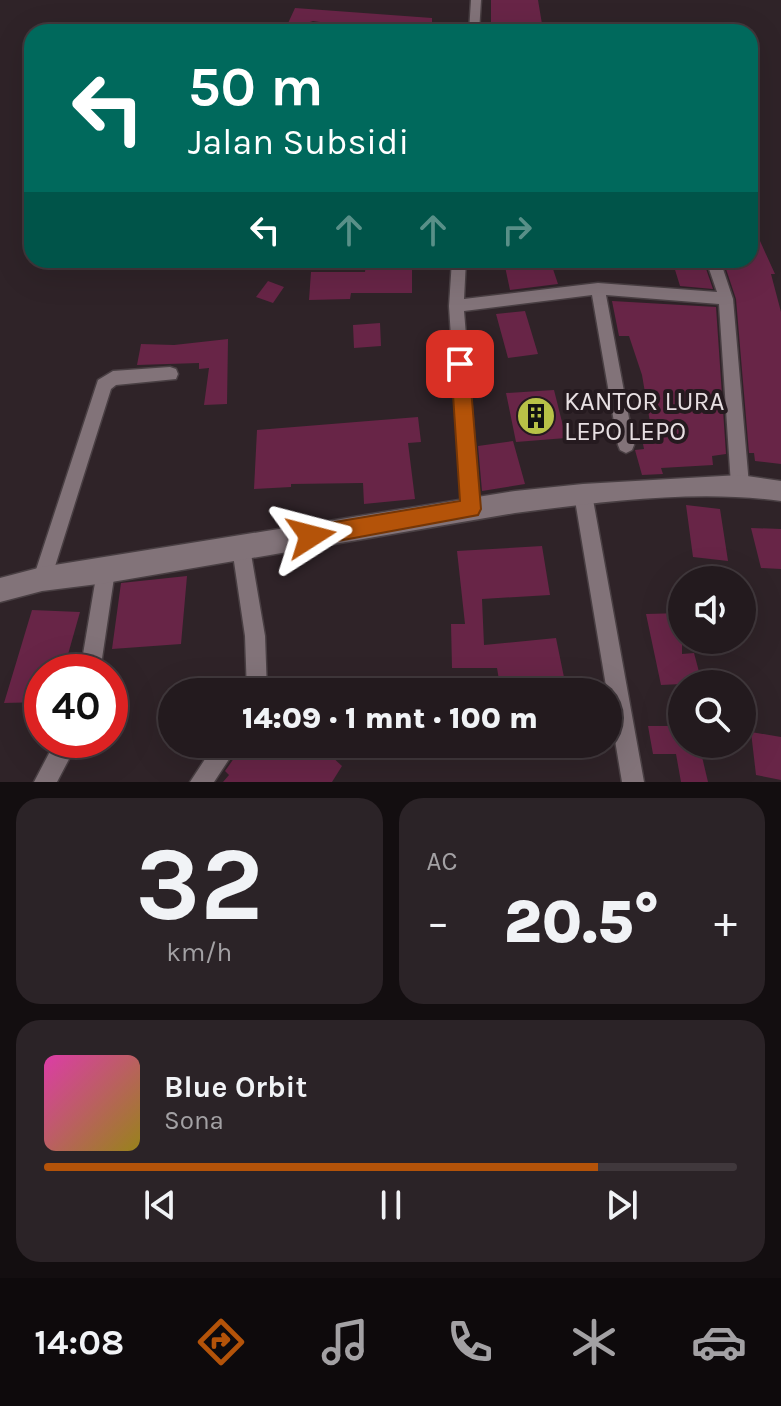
<!DOCTYPE html>
<html lang="id">
<meta charset="utf-8">
<style>
:root{--surface:#231a1e;--page:#2b2327;--text:#f1f3f6;--muted:#a3a1a4;--line:#40383c;--accent:#b45309}
body{margin:0;font-family:Karla,sans-serif;background:var(--page);color:var(--text);height:100vh;display:flex;flex-direction:column;font-size:30px;white-space:nowrap}
*{box-sizing:border-box;margin:0}
p{font-size:26px;color:var(--muted)}
.icon{flex:none;width:44px;height:44px;fill:none;stroke:currentColor;stroke-width:2;stroke-linecap:round;stroke-linejoin:round}
.map{position:relative;height:782px;overflow:hidden}
.panel{display:flex;flex-direction:column;gap:16px;padding:16px;background:#130e10;flex:1}
.panel>*{flex:none}
.guide{position:absolute;left:24px;top:24px;width:734px;height:244px;border-radius:24px;box-shadow:0 8px 32px #0002,0 0 0 2px var(--line);background:#00695c;color:#fff;overflow:hidden}
.buttons{position:absolute;left:668px;top:566px;display:grid;gap:16px}
.buttons a{display:grid;place-items:center;width:88px;height:88px;border-radius:50%;background:var(--surface);box-shadow:0 8px 32px #0002,0 0 0 2px var(--line);font-size:40px}
.speed{position:absolute;left:24px;top:654px;display:flex;gap:16px;font-size:40px;font-weight:700;text-align:center}
.speed>*{display:grid;place-content:center;width:104px;height:104px;border-radius:50%;background:var(--surface);box-shadow:0 8px 32px #0002,0 0 0 2px var(--line);line-height:1}
.speed .limit{border:12px solid #d22;background:#fff;color:#111}
.pin{position:absolute;display:grid;place-items:center;width:68px;height:68px;color:#fff;margin:-34px;border-radius:16px;box-shadow:0 4px 12px #0006}
.me{position:absolute;width:88px;margin:-44px;rotate:81deg;stroke-linejoin:round;filter:drop-shadow(0 0 6px #0008)}
.turn{display:flex;align-items:center;gap:28px;height:168px;padding:0 32px;font-size:36px}
.turn .icon{width:104px;height:104px;stroke-width:2.5}
.turn b{display:block;font-size:56px;line-height:68px}
.lanes{display:flex;align-items:center;height:76px;padding:0 32px;background:#0003;justify-content:center;gap:40px;direction:ltr}
.lanes .off{opacity:.35}
.big{font-size:60px;font-weight:800;line-height:1.1}
.panel .widget{flex:1;display:flex;flex-direction:column;justify-content:center;gap:12px;min-width:0;padding:0 28px;border-radius:24px;background:var(--page)}
.panel .dial{align-items:center;gap:0}
.dial b{font-size:104px;line-height:1}
.song{display:flex;align-items:center;gap:24px}
.cover{width:96px;height:96px;border-radius:12px;background:linear-gradient(135deg,hsl(320 70% 55%),hsl(50 70% 35%))}
.played{height:8px;border-radius:4px;background:linear-gradient(90deg,var(--accent) 80%,var(--line) 80%)}
.keys{display:flex;justify-content:space-around;direction:ltr}
.heat{display:flex;justify-content:space-between;align-items:center;font-size:44px;direction:ltr}
.panel .tiles{flex:1;display:grid;gap:16px;grid-template-columns:1fr 1fr}
.widget:last-child{grid-column:span 2}
.trip{position:absolute;left:158px;top:678px;width:464px;height:80px;border-radius:40px;background:var(--surface);box-shadow:0 8px 32px #0002,0 0 0 2px var(--line);font-weight:800;line-height:80px;text-align:center}
.dock{display:flex;height:128px;justify-content:space-around;align-items:center;background:#0e0a0c;color:var(--muted)}
.dock .icon{width:56px;height:56px}
.dock .active{color:var(--accent)}
.dock b{font-size:36px;color:var(--text)}
.map>svg:first-child{display:block}
.building{fill:#682547}
.lines{fill:none;stroke-linecap:round;stroke-linejoin:round}
.minor-casing{stroke:#493f43;stroke-width:3}
.tertiary-casing{stroke:#493f43;stroke-width:3}
.minor{fill:#827379;fill-rule:evenodd}
.tertiary{fill:#827379;fill-rule:evenodd}
.route{fill:#b45309;stroke:#753606;stroke-width:2}
.labels{text-anchor:middle;stroke-width:8;stroke-linejoin:round;paint-order:stroke}
.poi-label{font-size:26px;fill:#e7dfe2;stroke:#251a1f;text-anchor:start}
</style>
<div class="map">
<svg width="781" height="782" viewBox="0 0 781 782">
<rect width="100%" height="100%" fill="#2f2328"/>
<path class="building" d="M491,0h47l4,24h-51z
M295,8l137,10v14h-76l-8,-6 -35,-5 -6,2 2,9h-25z
M750,219l25,55h-4l10,38v152l-26,-3 -1,-8h-5l-13,-154 -13,-39h27z
M514,260h36l8,24 -48,6 -6,-28z
M672,260h31l10,29 -33,-3z
M366,263h46v30h-61l-1,6 -41,1 2,-28h54z
M268,281l16,6 -11,16 -17,-6z
M612,301l104,6 10,147 -14,2 1,9 -52,3 2,6 -21,1 -7,-25 9,-1 -3,-15h11l-10,-59 -13,-39h-10z
M525,311l13,43 -30,4 -12,-44z
M380,323l1,23 -27,2 -1,-23z
M228,339l-1,65 -23,1 5,-37 -10,1v-6l-62,2 4,-21 33,1z
M554,390l12,48 -50,4 -10,-49z
M418,417l3,25 -13,1 7,56 -51,5 -1,-21 -72,1v3l-37,2 3,-59z
M513,441l12,43 -43,7 -4,-45z
M686,505l34,4 8,52 -35,-4z
M751,528l30,1v40l-20,-1z
M542,546l8,49 -68,4 2,46 72,-7 11,54h-66l-4,-24h-45l-1,-44h14l-8,-73z
M187,576l-6,68 -69,5 9,-66z
M32,610l48,2 -17,60h-21v30l-38,1z
M682,613v41l12,-1 8,30 -41,2 -15,-71z
M648,726h34v18h17l9,38h-27l-5,-28h-23z
M751,732l30,5v43l-25,-5z
M244,744h74l24,22 -10,16h-109l6,-7 -4,-4z"/>
<g class="lines">
<defs>
<path id="minor" d="M471,0h10l-2,32h-10z
M313,24l35,5 5,3 -44,-3v-4z
M452,260h14l-2,39 134,-16 119,9 -11,-32h14l13,39 16,186 -3,6 -6,2 -6,-2 -3,-6 -12,-181 -113,-9 28,150 -2,5 -6,3 -6,-3 -2,-5 -26,-150 -128,16 16,198 -3,6 -6,3 -6,-3 -3,-6 -13,-203z
M170,367l6,2 2,5 -2,5 -60,6 -5,4 -60,190 -2,7 -7,2 -7,-2 -2,-7 65,-199 15,-9z
M583,486l6,2 3,6 52,288h-22l-48,-288 3,-6z
M241,539l6,3 3,6 15,88 2,56h-20l-2,-56 -13,-88 3,-6z
M106,562l7,2 2,7 -15,101h-20l17,-101 2,-7z
M56,740h23l-22,42h-23z
M215,744h24l-25,38h-24z"/>
<path id="tertiary" d="M740,475l41,6v20c-85,-12 -181,1 -266,12l-409,70 -64,8 -42,11v-24l42,-11 473,-76 68,-7z"/>
</defs>
<use href="#minor" class="minor-casing"/>
<use href="#tertiary" class="tertiary-casing"/>
<use href="#minor" class="minor"/>
<use href="#tertiary" class="tertiary"/>
</g>
<path class="route" d="M460,356l9,8 12,145 -3,6 -167,31 -8,-3 -3,-7 3,-7 8,-3 149,-25 -9,-137z"/>
<defs>
<symbol id="building-disc" viewBox="-11 -11 22 22"><circle r="9.5" fill="#b8c147" stroke="#251a1f"/><path d="M-4-6H4V6H1V3H-1V6H-4ZM-2.5-4.3h1.7v1.8h-1.7ZM.8-4.3h1.7v1.8H.8ZM-2.5-1h1.7V.8h-1.7ZM.8-1h1.7V.8H.8Z" fill="#111"/></symbol>
</defs>
<g fill-rule="evenodd">
<use href="#building-disc" x="514" y="394" width="44" height="44"/>
</g>
<g class="labels">
<g class="poi-label">
<text x="564" y="410">KANTOR LURA<tspan x="564" dy="30">LEPO LEPO</tspan></text>
</g>
</g>
</svg>
<div class="buttons">
<a><svg class="icon" aria-label="sound" viewBox="0 0 24 24"><path d="M4 9h4l5-4v14l-5-4H4zM17 9q2 3 0 6"/></svg></a>
<a><svg class="icon" aria-label="search" viewBox="0 0 24 24"><circle cx="10" cy="10" r="6"/><path d="M15 15l6 6"/></svg></a>
</div>
<div class="speed"><div class="limit">40</div></div>
<div class="pin" style="left:460px;top:364px;background:#d93025"><svg class="icon" aria-label="arrive" viewBox="0 0 24 24"><path d="M6 21V4h12l-3 4 3 4H6"/></svg></div>
<svg class="me" style="left:311px;top:536px" viewBox="-20 -20 40 40"><path d="M0-17L14 15 0 8-14 15z" fill="#b45309" stroke="#fff" stroke-width="4"/></svg>
<div class="trip">14:09 · 1 mnt · 100 m</div>
<div class="guide">
<div class="turn"><svg class="icon" aria-label="left" viewBox="0 0 24 24"><path d="M17 20v-9H6M10 6l-5 5 5 5"/></svg><div><b>50 m</b>Jalan Subsidi</div></div>
<div class="lanes"><svg class="icon" aria-label="left" viewBox="0 0 24 24"><path d="M17 20v-9H6M10 6l-5 5 5 5"/></svg><svg class="icon off" aria-label="ahead" viewBox="0 0 24 24"><path d="M12 20V5M6 11l6-6 6 6"/></svg><svg class="icon off" aria-label="ahead" viewBox="0 0 24 24"><path d="M12 20V5M6 11l6-6 6 6"/></svg><svg class="icon off" aria-label="right" viewBox="0 0 24 24"><path d="M7 20v-9h11M14 6l5 5-5 5"/></svg></div>
</div>
</div>
<section class="panel">
<div class="tiles">
<div class="widget dial"><b>32</b><p>km/h</p></div>
<div class="widget"><p>AC</p>
<div class="heat"><a>−</a><b class="big">20.5°</b><a>+</a></div>
</div>
<div class="widget">
<div class="song"><i class="cover"></i><div><b>Blue Orbit</b><p>Sona</p></div></div>
<div class="played"></div>
<div class="keys"><svg class="icon" aria-label="previous" viewBox="0 0 24 24"><path d="M18 5L8 12l10 7zM5 5v14"/></svg><svg class="icon" aria-label="pause" viewBox="0 0 24 24"><path d="M8 5v14M16 5v14"/></svg><svg class="icon" aria-label="next" viewBox="0 0 24 24"><path d="M6 5l10 7-10 7zM19 5v14"/></svg></div>
</div>
</div>
</section>
<nav class="dock">
<b>14:08</b>
<svg class="icon active" aria-label="directions" viewBox="0 0 24 24"><path d="M12 3l9 9-9 9-9-9zM9 14v-3h6M13 9l2 2-2 2"/></svg>
<svg class="icon" aria-label="music" viewBox="0 0 24 24"><path d="M9 18V5l10-2v13"/><circle cx="6" cy="18" r="3"/><circle cx="16" cy="16" r="3"/></svg>
<svg class="icon" aria-label="phone" viewBox="0 0 24 24"><path d="M5 4h4l2 5-3 2q2 4 5 5l2-3 5 2v4C11 20 4 13 5 4z"/></svg>
<svg class="icon" aria-label="climate" viewBox="0 0 24 24"><path d="M12 3v18M4 7l16 10M4 17L20 7"/></svg>
<svg class="icon" aria-label="car" viewBox="0 0 24 24"><path d="M5 17H2v-5l4-1 3-4h7l3 4 3 1v5h-3M9 17h6M6 11h13"/><circle cx="7" cy="17" r="2"/><circle cx="17" cy="17" r="2"/></svg>
</nav>
